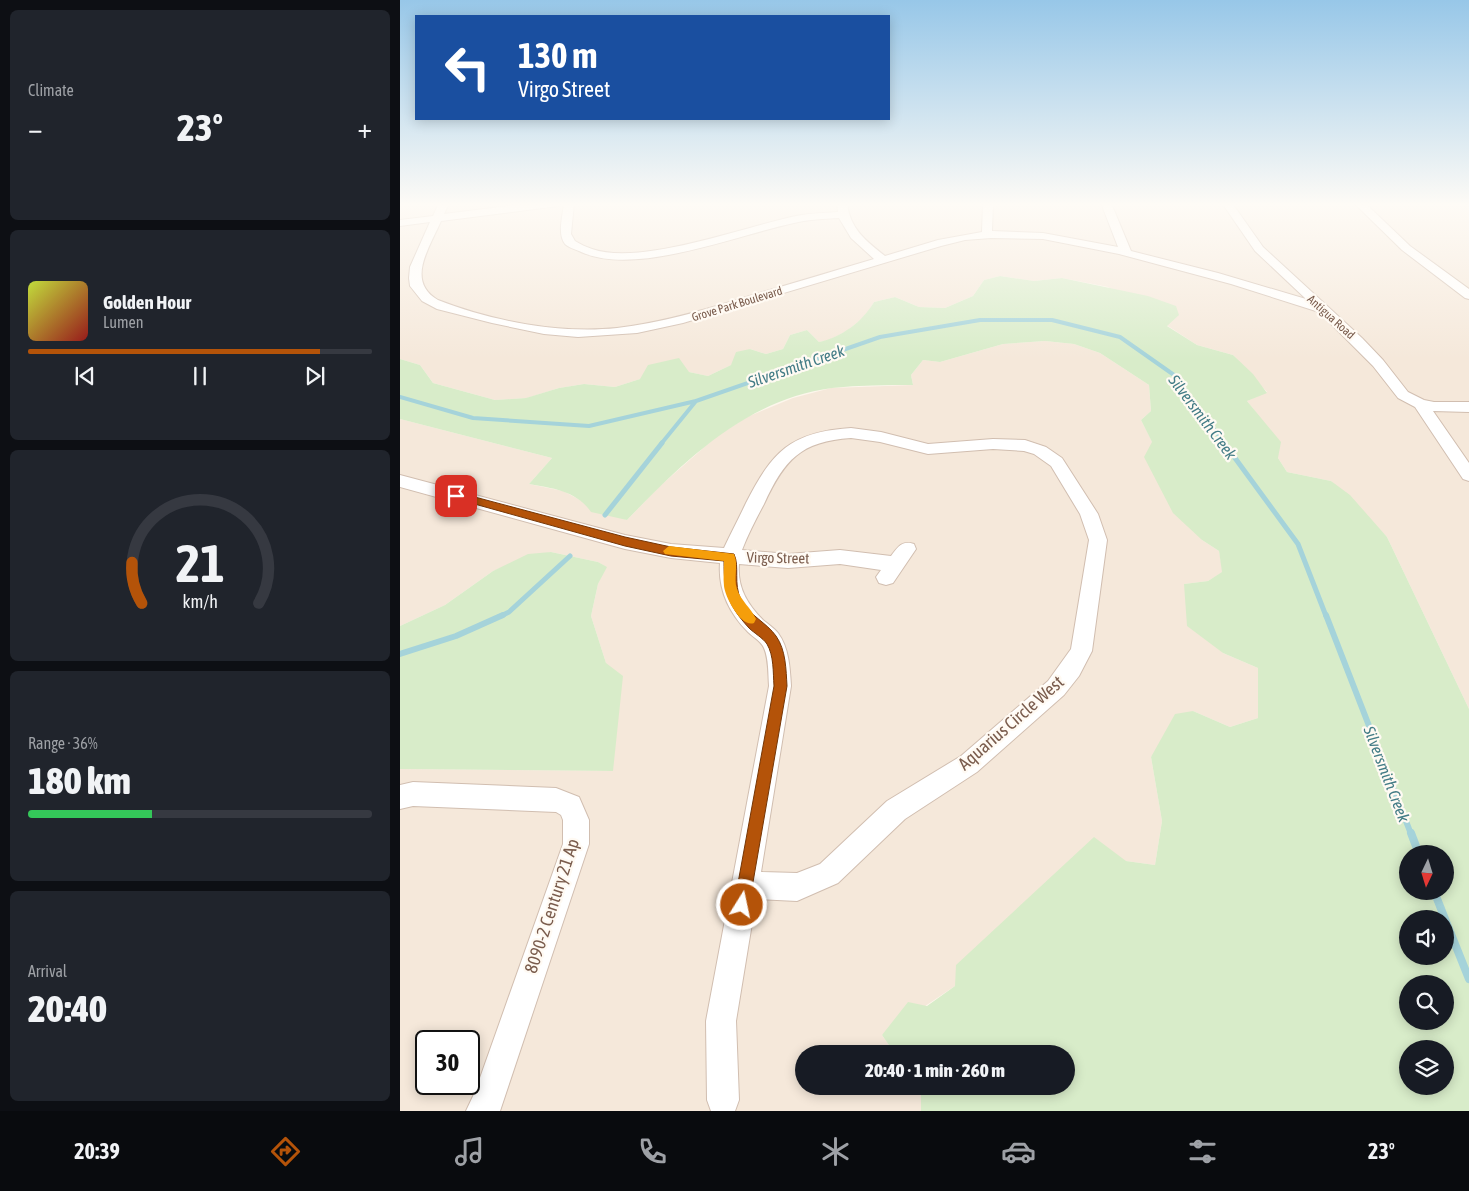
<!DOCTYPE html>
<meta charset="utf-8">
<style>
:root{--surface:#171b24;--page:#20242c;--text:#f1f3f6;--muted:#9ea1a6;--line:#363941;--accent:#b45309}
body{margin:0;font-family:"Asap Condensed",sans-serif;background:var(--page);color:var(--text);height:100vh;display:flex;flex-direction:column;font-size:19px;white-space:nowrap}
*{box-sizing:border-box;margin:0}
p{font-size:16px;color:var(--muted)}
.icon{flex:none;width:28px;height:28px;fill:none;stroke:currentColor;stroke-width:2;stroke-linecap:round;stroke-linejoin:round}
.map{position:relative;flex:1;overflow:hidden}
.drawer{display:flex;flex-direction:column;gap:10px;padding:10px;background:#0d0f14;width:400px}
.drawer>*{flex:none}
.top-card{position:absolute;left:15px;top:15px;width:475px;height:105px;border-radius:0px;box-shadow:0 2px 12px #0003;background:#1a4fa0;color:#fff;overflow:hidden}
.needle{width:32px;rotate:184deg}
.fabs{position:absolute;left:999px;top:845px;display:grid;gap:10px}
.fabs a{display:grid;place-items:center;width:55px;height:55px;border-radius:50%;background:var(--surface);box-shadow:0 2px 12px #0003;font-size:25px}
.speed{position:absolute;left:15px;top:1030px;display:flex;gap:10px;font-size:25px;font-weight:700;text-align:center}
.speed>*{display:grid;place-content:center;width:65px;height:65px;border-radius:50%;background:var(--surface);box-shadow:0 2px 12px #0003;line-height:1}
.speed .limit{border:2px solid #111;border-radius:8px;background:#fff;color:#111}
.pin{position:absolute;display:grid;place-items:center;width:42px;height:42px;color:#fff;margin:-21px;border-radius:10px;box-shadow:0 2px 8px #0006}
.me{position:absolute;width:55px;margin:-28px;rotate:10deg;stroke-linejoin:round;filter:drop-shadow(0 0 4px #0008)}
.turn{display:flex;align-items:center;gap:18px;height:105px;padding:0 20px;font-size:22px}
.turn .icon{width:65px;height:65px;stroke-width:2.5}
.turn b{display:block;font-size:35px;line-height:42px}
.big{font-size:38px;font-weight:800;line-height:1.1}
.drawer .tile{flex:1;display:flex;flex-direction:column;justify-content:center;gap:8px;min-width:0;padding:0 18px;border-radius:8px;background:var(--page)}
.drawer .dial{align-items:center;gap:0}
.dial svg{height:130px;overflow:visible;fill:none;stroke:var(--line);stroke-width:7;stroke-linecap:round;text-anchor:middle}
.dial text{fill:var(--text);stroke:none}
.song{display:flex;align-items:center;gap:15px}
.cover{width:60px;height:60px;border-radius:8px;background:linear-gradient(135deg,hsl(70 70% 55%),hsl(0 70% 35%))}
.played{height:5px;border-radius:2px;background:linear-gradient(90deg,var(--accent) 85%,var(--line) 85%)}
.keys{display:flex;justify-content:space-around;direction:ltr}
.heat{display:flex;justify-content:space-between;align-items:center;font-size:28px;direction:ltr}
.charge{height:8px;border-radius:4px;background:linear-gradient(90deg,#34c759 36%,var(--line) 0)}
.trip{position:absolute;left:395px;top:1045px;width:280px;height:50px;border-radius:25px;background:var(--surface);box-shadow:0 2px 12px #0003;font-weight:800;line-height:50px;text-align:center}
.dock{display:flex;height:80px;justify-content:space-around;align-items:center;background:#090b0e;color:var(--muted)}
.dock .icon{width:35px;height:35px}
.dock .selected{color:var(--accent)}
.dock b{font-size:22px;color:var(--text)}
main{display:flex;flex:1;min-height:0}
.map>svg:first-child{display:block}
.residential{fill:#f5e8da;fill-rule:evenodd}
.green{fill:#d8ecc9;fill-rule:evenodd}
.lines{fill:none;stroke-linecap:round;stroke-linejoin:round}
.stream-far3{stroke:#a5d3da;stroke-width:4}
.stream-far2{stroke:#a5d3da;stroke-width:5}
.stream-far1{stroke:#a5d3da;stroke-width:6}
.stream{stroke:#a5d3da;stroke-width:8}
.minor-casing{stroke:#d1beb0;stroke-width:2}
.minor{fill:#fff;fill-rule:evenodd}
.route{fill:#b45309;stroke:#753606}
.slow{fill:#f59e0b}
.labels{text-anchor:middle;stroke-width:4.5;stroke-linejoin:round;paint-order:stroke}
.far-street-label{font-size:12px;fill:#7a5c4d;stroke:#fffaf3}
.street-label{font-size:15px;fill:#7a5c4d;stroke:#fffaf3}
.water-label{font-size:16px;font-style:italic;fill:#437c86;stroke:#fffaf3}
.near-street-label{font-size:18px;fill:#7a5c4d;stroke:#fffaf3}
</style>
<main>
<section class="drawer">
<div class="tile"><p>Climate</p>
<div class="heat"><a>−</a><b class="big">23°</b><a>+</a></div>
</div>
<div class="tile">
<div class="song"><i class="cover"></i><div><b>Golden Hour</b><p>Lumen</p></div></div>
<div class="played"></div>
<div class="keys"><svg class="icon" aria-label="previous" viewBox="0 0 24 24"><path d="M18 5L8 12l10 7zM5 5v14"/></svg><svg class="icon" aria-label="pause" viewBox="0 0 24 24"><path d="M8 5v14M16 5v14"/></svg><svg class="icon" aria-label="next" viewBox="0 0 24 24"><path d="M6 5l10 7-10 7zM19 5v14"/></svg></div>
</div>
<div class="tile dial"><svg viewBox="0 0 100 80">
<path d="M14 69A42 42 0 1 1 86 69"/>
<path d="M14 69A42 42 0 0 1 8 44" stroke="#b45309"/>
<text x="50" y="56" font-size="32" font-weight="700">21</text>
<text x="50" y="72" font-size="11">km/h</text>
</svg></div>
<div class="tile"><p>Range · 36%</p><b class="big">180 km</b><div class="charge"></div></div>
<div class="tile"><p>Arrival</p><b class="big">20:40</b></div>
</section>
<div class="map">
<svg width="1069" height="1111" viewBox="0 0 1069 1111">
<rect width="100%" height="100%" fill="#fdf6ec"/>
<path class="residential" d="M0,203h1069v506l-82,-172 -56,-56 -44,-9 -9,-14 -23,-47 -8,-10 20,-9 -34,-37 -36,-10 -89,-58 -46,-9 -28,3 -34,-5 -16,4 -11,16 -28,12 -26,-1 -24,-10 -21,5 -8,13 -19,16 -18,9 -10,2 -12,-12 -17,5 -7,14 -17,5 -16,-5 -19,16 -23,11 -19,-4 -49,7 -25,8 -31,-3 -25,4 -32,10 -32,2 -62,-17 -13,-18 -20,-6z
M645,341l29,3 26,9 49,32 2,26 -10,9 61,120 17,11 4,21 -15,9 -24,3 39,69 35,15v50l-28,9 -37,-16 -42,46 11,64 -7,44 -29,-4 -171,125 -73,49 13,19h-91v32h113l4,6v19h-521v-342l213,2 -7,-108 -15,-47 7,-32 8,-17 -8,-5 -47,-10 -58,19 -48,34 -45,21v-207l152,39 -23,26 34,7 21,11 43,18 33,-34 57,-50 30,-19 46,-19 38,-10 82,-3 -2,-10 12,-15 17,2 63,-18zM26,1041h43v43h-43z"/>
<path class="green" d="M600,276l34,5 28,-3 86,18 28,10 3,9 -12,11 30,19 36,10 20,19 14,19 -20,8 34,41 -3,16 9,14 44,9 19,14 37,42 82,172v402h-548v-19l-4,-6h149v-32h-171l-13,-19 26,-33 19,4 28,-20 1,-21 138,-128 32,24 29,4 7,-44 -11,-64 24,-43 18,-3 37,16 28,-9v-50l-35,-15 -36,-27 -3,-42 24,-3 14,-9 -3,-21 -17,-11 -29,-27 -29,-56 8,-15 -11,-22 10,-9 -2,-26 -49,-32 -26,-9 -29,-3 -42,3 -63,18 -17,-2 -12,15 2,10c-27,0 -54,0 -81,3 -85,11 -148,73 -205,132l-36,-8c-14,-21 -39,-24 -62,-28l23,-26 -152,-39v-60l20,6 13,18 62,17 31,-2 33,-10 25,-4 31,3 25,-8 8,-14 31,-7 10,14 19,4 23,-11 5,-13 14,-3 16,5 17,-5 7,-14 17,-5 12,12c23,-5 43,-20 55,-40l21,-5 24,10 26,1 28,-12 11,-16zM1008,854h37v37h-37zM1008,919h37v37h-37zM1008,984h37v37h-37zM1008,1049h37v37h-37z
M151,552l47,10 9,5 -9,17 -7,32 15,47 17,13 -10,95 -213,-2v-143l45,-21 48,-34 35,-17z"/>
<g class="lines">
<path class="stream-far3" d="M0,397l73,21 116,8 107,-25
M261,444l35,-43 184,-64 100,-17h72l68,17 54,38 51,69"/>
<path class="stream-far2" d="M824,443l74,101 28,72
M205,515l57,-72
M101,616l8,-4 61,-56"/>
<path class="stream-far1" d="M926,615l85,219
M0,654l56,-18 47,-21"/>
<path class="stream" d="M1011,833l8,21
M1034,891l11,28
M1045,919l24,60"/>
<defs>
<path id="minor" d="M39,203h10l-5,11 88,-11h31l-5,3 -117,15c-11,26 -36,60 -3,79 54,21 121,34 179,28 43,-5 85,-17 126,-30 44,-13 88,-26 131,-39l-23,-21 -12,-20c-15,1 -30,1 -45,5 -57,12 -161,55 -215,28 -5,-2 -11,-4 -14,-7 -8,-10 -2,-29 -1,-41h10l-3,31 4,7c5,3 11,6 17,8 49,17 152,-22 204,-33 14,-3 28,-3 42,-4l-1,-9h10c3,26 19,38 38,53l53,-16 44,-8 1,-29h10l-1,28 51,2 75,14 -17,-44h10l20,48 87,22 88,26 -51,-48 -33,-48h10l31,44 99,91 21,22 25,32 16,8 10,2h35v10l-36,-1 36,52v18l-6,-2 -48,-72 -17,-9 -25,-32 -54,-54 -88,-28 -112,-30 -76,-15 -52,-1 -26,2 -24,6 -258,77 -46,10 -59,4 -34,-3 -52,-11 -55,-14 -15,-8 -12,-15 -1,-8 1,-11 20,-45 -30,4v-6l33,-4z
M954,203h11l45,43 59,43v10l-4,-1 -63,-48z
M451,428l30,4 47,12 65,-5 32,1 21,7 16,11 36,56 9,26 -15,111 -13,25 -15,19 -87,77 -72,47 -67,64 -41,18 -41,-2 -20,122 3,79 -4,11h-24l-4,-11 -1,-79 63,-335c-1,-12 0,-27 -5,-38 -3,-7 -11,-11 -16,-16 -19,-19 -30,-43 -28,-69l-49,-5 -46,-9 -225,-62v-12l225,60 46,9 53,4c7,-15 15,-30 22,-45 26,-51 44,-71 105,-75zM451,438l29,4 48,12 65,-5 31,2 10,3 17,12 29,48 9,26 -18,109 -23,32 -87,75 -74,45 -67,63 -23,9 -36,-1 30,-186c-1,-18 -2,-38 -13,-53 -4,-5 -10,-9 -15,-13 -16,-16 -26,-33 -24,-56l49,4 52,-4 41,6 -5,7 3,6 7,2 7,-2 23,-34 -2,-5c-12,-4 -16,3 -23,12l-51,-6 -52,4 -46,-4c6,-16 14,-31 22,-46 20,-44 37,-63 87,-66z
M13,782l143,6 23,9 10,23v24l-89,267h-34l9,-19 88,-248v-24l-2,-5 -5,-3 -143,-6 -13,3v-24z"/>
</defs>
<use href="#minor" class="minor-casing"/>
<use href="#minor" class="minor"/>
</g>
<linearGradient id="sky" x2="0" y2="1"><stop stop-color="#97c7e8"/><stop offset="0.57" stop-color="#fefbf6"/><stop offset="1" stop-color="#fefbf6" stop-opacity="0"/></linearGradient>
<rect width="1069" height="359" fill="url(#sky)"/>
<path class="route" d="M56,492l169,45 46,10 63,7c6,13 -1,29 7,46 8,15 26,23 35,36 10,14 10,34 11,50l-39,225 -6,2 -6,-2 -2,-6 40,-219c-1,-14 0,-30 -7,-42 -4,-6 -13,-11 -18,-16 -21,-23 -25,-36 -25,-67l-53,-5 -46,-10 -172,-48 -2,-2z"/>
<path class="slow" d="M269,546l65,8c5,11 -1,24 3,35 4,12 14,19 19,30l-2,4c-13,5 -29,-26 -30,-37 -1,-8 0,-17 0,-25l-59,-7 -2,-3z"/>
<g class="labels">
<g class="far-street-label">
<text transform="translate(337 304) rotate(-17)" y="4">Grove Park Boulevard</text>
<text transform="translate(931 317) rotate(42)" y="4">Antigua Road</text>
</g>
<g class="street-label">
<text transform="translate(378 558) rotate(1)" y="5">Virgo Street</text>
</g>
<g class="water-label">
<text transform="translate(396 366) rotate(-19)" y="6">Silversmith Creek</text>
<text transform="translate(803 417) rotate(53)" y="6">Silversmith Creek</text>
<text transform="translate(987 774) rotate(69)" y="6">Silversmith Creek</text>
</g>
<g class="near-street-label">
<text transform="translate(611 723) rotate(-41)" y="6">Aquarius Circle West</text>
<text transform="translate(152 906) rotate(-72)" y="6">8090-2 Century 21 Ap</text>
</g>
</g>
</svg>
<div class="fabs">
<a><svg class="needle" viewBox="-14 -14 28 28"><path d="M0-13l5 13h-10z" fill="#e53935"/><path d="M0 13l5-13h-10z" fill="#9ea1a6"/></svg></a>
<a><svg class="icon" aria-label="sound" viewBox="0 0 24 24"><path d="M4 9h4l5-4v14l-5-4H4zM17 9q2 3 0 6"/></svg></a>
<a><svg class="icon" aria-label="search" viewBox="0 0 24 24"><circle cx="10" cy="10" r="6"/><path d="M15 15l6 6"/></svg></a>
<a><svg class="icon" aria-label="layers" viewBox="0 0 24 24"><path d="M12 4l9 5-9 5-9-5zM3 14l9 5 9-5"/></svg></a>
</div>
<div class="speed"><div class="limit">30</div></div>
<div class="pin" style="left:56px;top:496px;background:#d93025"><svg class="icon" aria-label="arrive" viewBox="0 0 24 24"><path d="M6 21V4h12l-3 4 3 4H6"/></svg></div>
<svg class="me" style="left:342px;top:905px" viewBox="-20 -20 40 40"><circle r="17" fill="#b45309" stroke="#fff" stroke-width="3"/><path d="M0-11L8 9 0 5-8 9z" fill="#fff"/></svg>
<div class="trip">20:40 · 1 min · 260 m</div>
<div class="top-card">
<div class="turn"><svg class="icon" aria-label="left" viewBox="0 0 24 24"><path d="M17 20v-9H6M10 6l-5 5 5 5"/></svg><div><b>130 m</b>Virgo Street</div></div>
</div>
</div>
</main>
<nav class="dock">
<b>20:39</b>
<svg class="icon selected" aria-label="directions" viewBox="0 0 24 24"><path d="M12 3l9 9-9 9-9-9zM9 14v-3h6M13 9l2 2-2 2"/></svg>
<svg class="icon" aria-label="music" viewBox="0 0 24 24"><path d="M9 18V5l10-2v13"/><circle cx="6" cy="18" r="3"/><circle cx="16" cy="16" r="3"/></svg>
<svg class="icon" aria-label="phone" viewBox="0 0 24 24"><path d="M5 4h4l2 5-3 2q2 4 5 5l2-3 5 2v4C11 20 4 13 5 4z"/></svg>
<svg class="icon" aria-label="climate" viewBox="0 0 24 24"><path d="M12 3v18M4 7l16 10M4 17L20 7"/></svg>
<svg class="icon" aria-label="car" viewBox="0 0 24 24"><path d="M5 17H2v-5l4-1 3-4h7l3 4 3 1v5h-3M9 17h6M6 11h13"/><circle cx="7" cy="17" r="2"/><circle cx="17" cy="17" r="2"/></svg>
<svg class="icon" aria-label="filters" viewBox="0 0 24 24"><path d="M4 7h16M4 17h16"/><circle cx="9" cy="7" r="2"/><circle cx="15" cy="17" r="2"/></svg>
<b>23°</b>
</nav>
